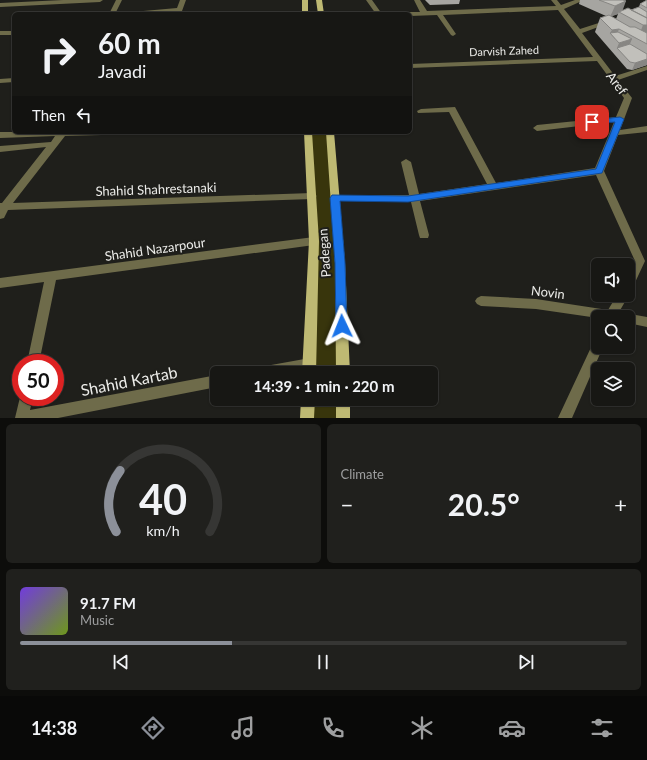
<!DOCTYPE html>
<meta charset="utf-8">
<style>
:root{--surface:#171714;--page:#20201d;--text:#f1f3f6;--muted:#9e9fa0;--line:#363634;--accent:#8c9099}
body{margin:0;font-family:Lato,sans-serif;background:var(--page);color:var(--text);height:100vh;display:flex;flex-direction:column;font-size:15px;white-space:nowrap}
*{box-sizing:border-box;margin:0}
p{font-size:13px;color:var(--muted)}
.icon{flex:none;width:22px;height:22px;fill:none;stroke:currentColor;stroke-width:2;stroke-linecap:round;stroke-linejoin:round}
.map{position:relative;height:418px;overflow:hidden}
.side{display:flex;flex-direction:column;gap:6px;padding:6px;background:#0d0d0b;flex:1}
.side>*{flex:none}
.guide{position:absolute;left:12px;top:12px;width:400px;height:122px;border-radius:6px;box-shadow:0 1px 3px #0004,0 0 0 1px var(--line);background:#171714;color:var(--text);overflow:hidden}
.buttons{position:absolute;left:591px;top:258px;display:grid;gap:8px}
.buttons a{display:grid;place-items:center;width:44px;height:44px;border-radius:6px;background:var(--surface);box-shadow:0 1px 3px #0004,0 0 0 1px var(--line);font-size:20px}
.speed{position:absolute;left:12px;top:354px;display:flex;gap:8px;font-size:20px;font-weight:700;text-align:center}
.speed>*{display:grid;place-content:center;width:52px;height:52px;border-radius:50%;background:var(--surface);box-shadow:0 1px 3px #0004,0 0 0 1px var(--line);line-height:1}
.speed .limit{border:6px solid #d22;background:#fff;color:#111}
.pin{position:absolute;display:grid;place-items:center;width:34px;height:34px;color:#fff;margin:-17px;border-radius:8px;box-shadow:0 2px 6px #0006}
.me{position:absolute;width:44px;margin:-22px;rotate:358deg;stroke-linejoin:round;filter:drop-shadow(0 0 3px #0008)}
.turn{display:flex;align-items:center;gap:14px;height:84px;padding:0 20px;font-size:18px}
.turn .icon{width:52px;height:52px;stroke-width:2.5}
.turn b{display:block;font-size:28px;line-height:34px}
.then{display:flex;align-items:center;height:38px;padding:0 20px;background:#0003;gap:8px;font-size:15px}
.big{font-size:30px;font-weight:700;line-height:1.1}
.side .card{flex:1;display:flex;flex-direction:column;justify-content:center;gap:6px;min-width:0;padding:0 14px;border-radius:6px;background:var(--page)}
.side .dial{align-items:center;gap:0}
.dial svg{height:104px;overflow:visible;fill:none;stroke:var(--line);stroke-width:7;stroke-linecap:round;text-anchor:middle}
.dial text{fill:var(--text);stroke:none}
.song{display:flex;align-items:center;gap:12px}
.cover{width:48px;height:48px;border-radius:6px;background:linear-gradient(135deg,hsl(260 70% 55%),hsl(80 70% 35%))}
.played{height:4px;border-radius:2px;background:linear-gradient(90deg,var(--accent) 35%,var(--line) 35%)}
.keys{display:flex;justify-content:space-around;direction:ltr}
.heat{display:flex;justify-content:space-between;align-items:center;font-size:22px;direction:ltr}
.side .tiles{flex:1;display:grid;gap:6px;grid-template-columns:1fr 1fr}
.card:last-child{grid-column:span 2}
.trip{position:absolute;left:210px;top:366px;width:228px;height:40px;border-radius:6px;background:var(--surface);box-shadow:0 1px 3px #0004,0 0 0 1px var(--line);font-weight:700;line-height:40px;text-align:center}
.menu{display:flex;height:64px;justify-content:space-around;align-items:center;background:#090908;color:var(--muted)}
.menu .icon{width:28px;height:28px}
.menu .current{color:var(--accent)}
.menu b{font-size:18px;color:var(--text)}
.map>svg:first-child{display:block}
.green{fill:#38350c}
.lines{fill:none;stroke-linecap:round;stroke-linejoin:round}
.minor{fill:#6e6b4a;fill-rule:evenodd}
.major{fill:#beb973;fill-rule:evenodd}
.wall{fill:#a6a5a1;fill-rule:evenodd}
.shaded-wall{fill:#878683}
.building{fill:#c1c0bb;stroke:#878683}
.route{fill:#1a73e8;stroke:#114b97}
.labels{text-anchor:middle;stroke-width:4;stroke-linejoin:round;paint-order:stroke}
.far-street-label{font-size:11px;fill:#ecece9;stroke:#1f1f1b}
.street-label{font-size:13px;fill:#ecece9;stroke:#1f1f1b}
.near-street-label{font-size:16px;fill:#ecece9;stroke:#1f1f1b}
</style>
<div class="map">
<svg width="647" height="418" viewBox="0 0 647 418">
<rect width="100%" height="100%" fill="#1f1f1b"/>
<path class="green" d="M308,132h22l13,241h-34l5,-132z
M308,399h35v19h-36z"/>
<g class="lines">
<path class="minor" d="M63,0h40l-3,2 -100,5v-4z
M116,0h6l-7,14h-6z
M180,0h6l-4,11 -27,3h-26l3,-2 45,-4z
M366,0h6l10,14h-6z
M414,0h6l7,11 129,-5 -5,-6h6l4,5 14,-5h9l-20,9 16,20 28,-9h4v2l-30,11 33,43 32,-10v4l-29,10 14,18 -12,32 27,-4v6l-29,3 -14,36 41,90 -13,28 -4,2v-17l7,-13 -39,-86 -176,26 9,34 -1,3h-8l-1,-3 -8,-33 -79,-2 -2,-2 5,-3h74l-8,-33 5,-3 5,3 8,32 68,-10 -38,-72 -31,1 -1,-2 4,-2 34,-2 41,76 99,-15 19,-46 -77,9 -4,-3 4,-3 79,-8 8,-19 -27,-37 -187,7v-4l183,-7 -35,-47 -115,5 13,19 -3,2 -2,-1 -14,-20 -27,1v-2h-3l3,-2h10z
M0,31h14v4h-14z
M14,78v4l-14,1v-4z
M0,132h106l-4,3 -37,1 -52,67 299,-10 5,3 -5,3 -304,11 -4,8 -4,1v-16h2l44,-56 -46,5v-6l51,-4 4,-6 -55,2z
M314,237l4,1 1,3 -1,3 -4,1 -258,35 -17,83h-12l17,-81 -44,6v-10z
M628,293l1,2 -10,17 28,5v10l-19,-4v-6h-30v1l-62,-9 -55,-3 -4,-2 -2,-3 2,-3 4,-2 55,3 72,11 9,-15h11z
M598,339v8h5l-31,71h-14l36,-77z
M310,358l5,2 1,4 -1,4c-20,7 -41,5 -62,5l2,-4 5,-2z
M217,375v12l-159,31h-43l6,-25v4h12l-3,13z"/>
<path class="major" d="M302,0h6v14h-6z
M316,0h6l2,14h-6z
M304,132h8l7,109 -3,132h-14l7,-132z
M326,132h8l11,131 5,110h-14l-1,-110z
M301,399h14l-1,19h-14z
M336,399h14v19h-14z"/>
</g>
<path class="wall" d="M425,0h35l-1,4 -29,1z
M580,0h43l-1,10h9l8,-3 1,-3 7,-4v65l-15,5 -5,-1 -32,-37 5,-14 6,-2 -27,-12zM618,14l-2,5 -5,-3z"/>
<path class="shaded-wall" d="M626,1l-4,11h-3l-1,2 -8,3 5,-11z
M643,25h4v11l-7,-3z
M619,29l-4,10 -5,-6 2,-3z
M632,39l-5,12 -10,-3 2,-5z
M647,59v6l-15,5 3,-7z"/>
<path class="building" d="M599,0h24l3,1 -11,5z
M647,0v8l-7,-4z
M639,7l8,5v6l-16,-8z
M628,8l19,10v7h-4l-24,-13z
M609,15l21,12h5l12,6v11l-28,-15 -7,1 -12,-12z
M618,32l14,7 -13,4 -9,-10z
M630,44l17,10v5l-12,4 -5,-1 -13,-14z"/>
<path class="route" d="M620,117l4,2 -22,54 -194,29 -68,-1 5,62 2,63 -1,3 -4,2 -4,-2 -2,-3 -1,-63 -5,-65 2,-3 76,1 188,-27 19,-47 -23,2 -3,-2 3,-2z"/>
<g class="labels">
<g class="far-street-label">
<text transform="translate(504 51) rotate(-2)" y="4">Darvish Zahed</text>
</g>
<g class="street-label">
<text transform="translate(617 83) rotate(53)" y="5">Aref</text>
<text transform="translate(156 189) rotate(-2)" y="5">Shahid Shahrestanaki</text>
<text transform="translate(155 249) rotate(-8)" y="5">Shahid Nazarpour</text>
<text transform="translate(324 253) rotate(-94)" y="5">Padegan</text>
<text transform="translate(548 292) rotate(7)" y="5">Novin</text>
</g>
<g class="near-street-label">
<text transform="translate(129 381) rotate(-11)" y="6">Shahid Kartab</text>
</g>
</g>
</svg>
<div class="buttons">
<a><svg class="icon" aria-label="sound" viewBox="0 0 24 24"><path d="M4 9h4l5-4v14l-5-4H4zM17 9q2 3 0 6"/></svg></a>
<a><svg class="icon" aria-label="search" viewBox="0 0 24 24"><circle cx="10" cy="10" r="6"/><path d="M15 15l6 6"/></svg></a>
<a><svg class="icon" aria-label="layers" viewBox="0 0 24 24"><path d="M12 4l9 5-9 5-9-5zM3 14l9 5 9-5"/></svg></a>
</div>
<div class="speed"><div class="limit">50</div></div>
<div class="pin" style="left:592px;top:122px;background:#d93025"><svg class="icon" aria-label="arrive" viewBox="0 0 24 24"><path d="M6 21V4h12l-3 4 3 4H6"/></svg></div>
<svg class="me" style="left:342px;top:326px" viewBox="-20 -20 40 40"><path d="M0-17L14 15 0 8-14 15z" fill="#1a73e8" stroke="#fff" stroke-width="4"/></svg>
<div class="trip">14:39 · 1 min · 220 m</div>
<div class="guide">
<div class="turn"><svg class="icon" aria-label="right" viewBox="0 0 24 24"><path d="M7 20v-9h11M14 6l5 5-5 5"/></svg><div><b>60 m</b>Javadi</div></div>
<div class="then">Then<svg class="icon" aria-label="left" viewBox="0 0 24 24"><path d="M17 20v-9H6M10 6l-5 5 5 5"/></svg></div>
</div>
</div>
<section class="side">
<div class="tiles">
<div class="card dial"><svg viewBox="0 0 100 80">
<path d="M14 69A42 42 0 1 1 86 69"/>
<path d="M14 69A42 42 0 0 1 17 22" stroke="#8c9099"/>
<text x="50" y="56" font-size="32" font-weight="700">40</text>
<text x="50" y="72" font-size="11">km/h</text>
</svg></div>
<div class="card"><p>Climate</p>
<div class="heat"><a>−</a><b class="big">20.5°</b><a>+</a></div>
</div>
<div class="card">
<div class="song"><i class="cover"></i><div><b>91.7 FM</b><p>Music</p></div></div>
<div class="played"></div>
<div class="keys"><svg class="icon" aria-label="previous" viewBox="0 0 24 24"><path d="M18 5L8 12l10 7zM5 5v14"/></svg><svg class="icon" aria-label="pause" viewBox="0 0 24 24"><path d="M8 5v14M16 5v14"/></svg><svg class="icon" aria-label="next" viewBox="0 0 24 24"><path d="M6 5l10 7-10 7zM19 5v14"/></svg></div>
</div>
</div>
</section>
<nav class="menu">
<b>14:38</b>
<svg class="icon current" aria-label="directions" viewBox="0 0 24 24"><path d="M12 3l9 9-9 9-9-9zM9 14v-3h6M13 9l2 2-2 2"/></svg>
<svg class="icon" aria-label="music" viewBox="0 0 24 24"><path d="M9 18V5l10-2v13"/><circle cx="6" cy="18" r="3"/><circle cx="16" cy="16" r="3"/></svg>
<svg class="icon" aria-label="phone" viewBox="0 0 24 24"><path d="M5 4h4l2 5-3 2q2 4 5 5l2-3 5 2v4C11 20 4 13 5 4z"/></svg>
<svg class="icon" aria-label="climate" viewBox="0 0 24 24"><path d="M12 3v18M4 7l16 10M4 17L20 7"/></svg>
<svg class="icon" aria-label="car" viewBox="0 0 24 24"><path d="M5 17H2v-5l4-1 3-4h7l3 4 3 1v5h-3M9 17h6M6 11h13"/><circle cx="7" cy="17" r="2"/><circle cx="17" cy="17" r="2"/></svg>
<svg class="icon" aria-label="filters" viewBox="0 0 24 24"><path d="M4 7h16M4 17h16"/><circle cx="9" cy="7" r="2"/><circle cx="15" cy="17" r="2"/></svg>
</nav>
